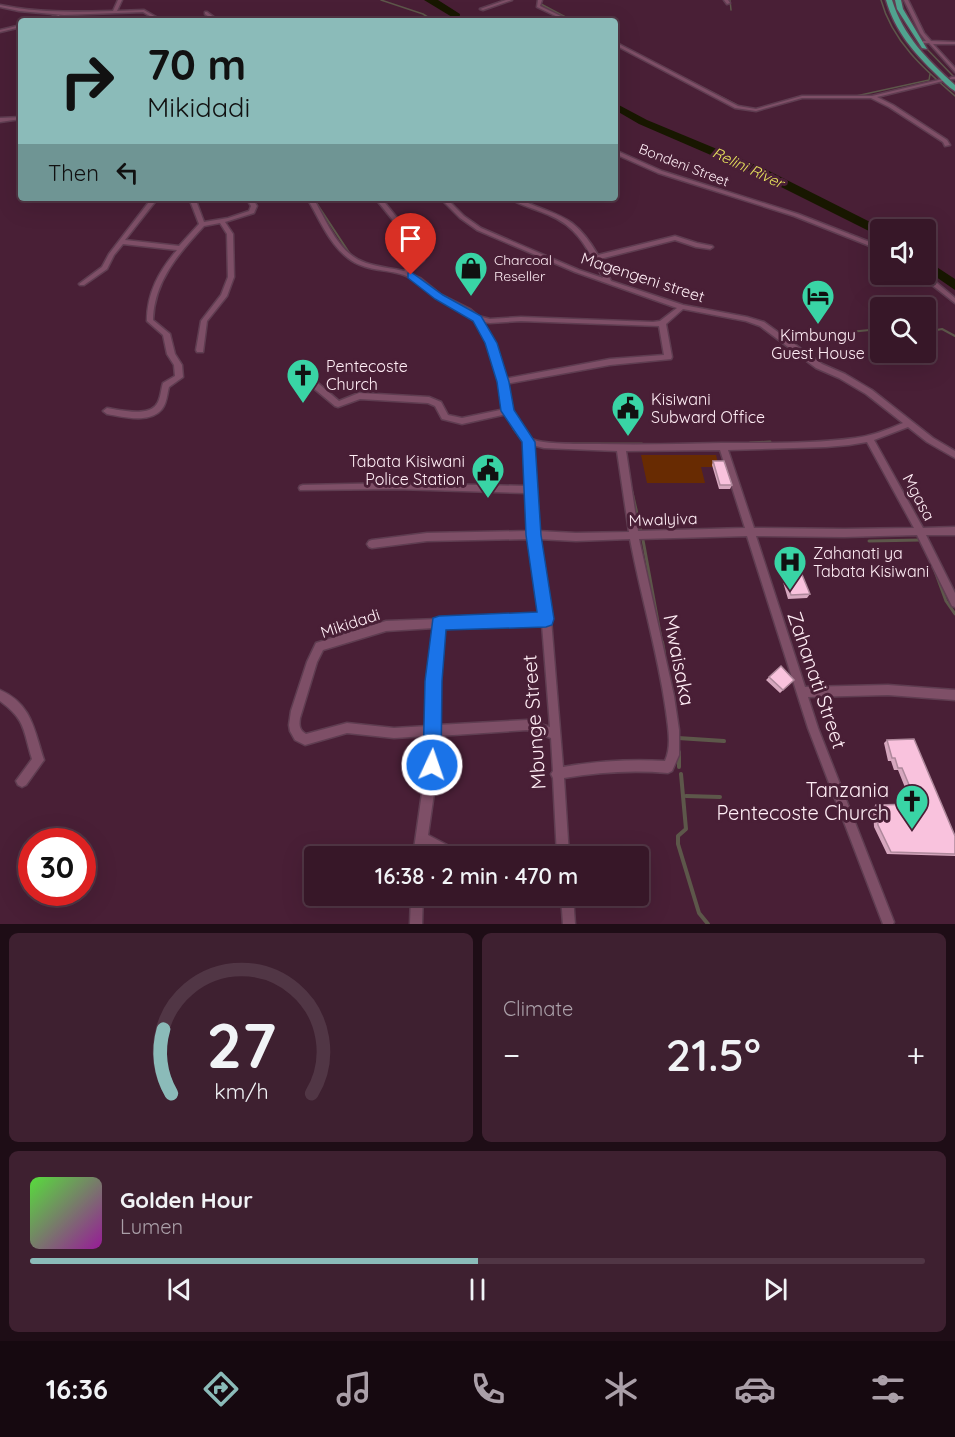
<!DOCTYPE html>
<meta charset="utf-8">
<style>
:root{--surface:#371728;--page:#3e2030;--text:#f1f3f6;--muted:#aa9fa8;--line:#513645;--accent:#8bbbb9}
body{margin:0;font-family:Quicksand,sans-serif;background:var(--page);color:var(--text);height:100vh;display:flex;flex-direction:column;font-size:22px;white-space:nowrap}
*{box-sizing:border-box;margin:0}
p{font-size:20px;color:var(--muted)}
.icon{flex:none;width:33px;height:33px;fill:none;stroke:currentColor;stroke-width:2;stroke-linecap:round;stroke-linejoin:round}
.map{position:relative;height:924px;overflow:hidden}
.side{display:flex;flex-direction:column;gap:9px;padding:9px;background:#1e0d16;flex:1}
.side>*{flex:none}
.banner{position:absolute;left:18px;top:18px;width:600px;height:183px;border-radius:6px;box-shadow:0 6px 24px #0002,0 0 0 2px var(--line);background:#8bbbb9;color:#111;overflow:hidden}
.controls{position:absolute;left:870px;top:219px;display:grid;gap:12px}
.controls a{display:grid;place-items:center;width:66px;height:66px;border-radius:6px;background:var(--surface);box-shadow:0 6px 24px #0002,0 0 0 2px var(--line);font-size:30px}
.speed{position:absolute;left:18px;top:828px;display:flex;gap:12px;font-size:30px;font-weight:700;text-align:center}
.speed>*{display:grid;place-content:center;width:78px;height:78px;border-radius:50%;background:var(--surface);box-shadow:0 6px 24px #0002,0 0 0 2px var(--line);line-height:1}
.speed .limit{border:9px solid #d22;background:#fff;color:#111}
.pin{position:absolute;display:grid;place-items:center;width:51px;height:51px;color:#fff;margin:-62px -26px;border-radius:50% 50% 50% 0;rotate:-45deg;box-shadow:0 0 6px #0007}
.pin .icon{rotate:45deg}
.me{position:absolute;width:66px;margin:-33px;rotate:3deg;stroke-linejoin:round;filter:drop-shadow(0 0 4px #0008)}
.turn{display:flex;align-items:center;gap:21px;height:126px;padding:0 30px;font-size:27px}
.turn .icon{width:78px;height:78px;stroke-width:2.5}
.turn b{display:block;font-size:42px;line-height:51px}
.then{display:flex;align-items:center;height:57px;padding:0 30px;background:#0003;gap:12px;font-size:22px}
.big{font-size:45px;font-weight:600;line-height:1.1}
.side .widget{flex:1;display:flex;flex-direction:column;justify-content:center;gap:9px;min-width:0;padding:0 21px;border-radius:9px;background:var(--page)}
.side .dial{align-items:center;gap:0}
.dial svg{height:156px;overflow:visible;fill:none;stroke:var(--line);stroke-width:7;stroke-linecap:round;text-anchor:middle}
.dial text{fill:var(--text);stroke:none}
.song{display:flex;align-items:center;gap:18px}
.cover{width:72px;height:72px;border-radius:9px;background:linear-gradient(135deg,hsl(110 70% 55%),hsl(300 70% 35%))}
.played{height:6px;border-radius:3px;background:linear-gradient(90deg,var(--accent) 50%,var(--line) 50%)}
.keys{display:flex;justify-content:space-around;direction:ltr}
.heat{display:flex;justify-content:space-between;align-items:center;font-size:33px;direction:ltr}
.side .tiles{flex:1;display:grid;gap:9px;grid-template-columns:1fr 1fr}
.widget:last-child{grid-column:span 2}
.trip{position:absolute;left:304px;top:846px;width:345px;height:60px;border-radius:6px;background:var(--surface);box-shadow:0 6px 24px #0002,0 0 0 2px var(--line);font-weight:600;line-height:60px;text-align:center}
.dock{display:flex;height:96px;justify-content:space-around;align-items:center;background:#160910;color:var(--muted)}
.dock .icon{width:42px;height:42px}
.dock .current{color:var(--accent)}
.dock b{font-size:27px;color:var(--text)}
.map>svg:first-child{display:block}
.green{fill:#682b02}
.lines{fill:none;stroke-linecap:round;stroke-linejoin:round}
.stream-far3{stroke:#5d574a;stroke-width:1.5}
.stream-far2{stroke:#5d574a;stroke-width:2}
.stream-far1{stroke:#5d574a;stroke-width:3}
.stream{stroke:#5d574a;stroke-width:4}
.river{fill:#181700;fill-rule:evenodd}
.street-casing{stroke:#5f3d51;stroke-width:3}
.primary-casing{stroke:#5f3d51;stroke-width:3}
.street{fill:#7e4f67;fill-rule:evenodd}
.primary{fill:#50a38f;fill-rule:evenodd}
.wall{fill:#d6a7be}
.building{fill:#f9c2dd;stroke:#ae889b;stroke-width:1.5}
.route{fill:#1a73e8;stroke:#114b97;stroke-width:1.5}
.labels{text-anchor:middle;stroke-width:6;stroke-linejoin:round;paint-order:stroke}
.far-street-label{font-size:14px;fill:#ffedf5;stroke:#491f36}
.far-poi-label{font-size:14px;fill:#ffedf5;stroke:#491f36;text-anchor:start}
.far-water-label{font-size:15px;font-style:italic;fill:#e9e55d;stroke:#491f36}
.street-label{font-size:16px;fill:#ffedf5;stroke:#491f36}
.poi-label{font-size:16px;fill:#ffedf5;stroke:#491f36;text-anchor:start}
.near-street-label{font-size:20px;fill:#ffedf5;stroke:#491f36}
.near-poi-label{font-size:20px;fill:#ffedf5;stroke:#491f36;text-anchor:end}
</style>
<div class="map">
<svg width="955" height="924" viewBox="0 0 955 924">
<rect width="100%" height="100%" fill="#491f36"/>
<path class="green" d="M641,455h75l3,12h-18l4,16h-58z"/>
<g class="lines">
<path class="stream-far3" d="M381,0l42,14 11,7
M542,0l-1,4 32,17
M730,0l1,10
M881,0c11,41 43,69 74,96
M48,21l5,-1
M0,32l21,-5
M925,47l30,31
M630,50l111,57
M856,96l73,-16 1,-6
M762,109l20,-6"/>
<path class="stream-far2" d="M762,109l3,-1
M315,201l35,53
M926,332l16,-3 13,7
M799,333l20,2 61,-6
M509,402l10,20"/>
<path class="stream-far1" d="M518,421l6,12 8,6
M750,443l20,-1
M553,444h89
M632,492l9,39
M643,540l19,104
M869,541l52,-1
M935,571l11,30 9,13"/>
<path class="stream" d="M662,642l2,11
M678,738l46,3
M679,752v15
M681,774l5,55 -8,7v8l21,69 9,11
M686,796l34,1"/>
<path class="river" d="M424,0h14l22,14 -1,7h-8l1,-4z
M615,103l32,17 118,49 121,61h-6v5l-5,-1 -118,-59 -118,-51 -24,-14z
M926,260l29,19v11l-29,-20z"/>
<defs>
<path id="street" d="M118,0h4l-5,11 27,-1 19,11h-5l-15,-9 -79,3 -45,-4 -19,-4v-2c38,8 74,7 113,6z
M506,0h6l-29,10 -3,-1z
M538,0h4l-2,6 31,15h-5l-29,-14z
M724,0h4l2,3 -3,1z
M904,0h4l16,33 7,8 24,1v2h-22l22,24v4l-26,-29h-6v-2h3l-6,-8z
M205,12h2l12,9h-5l-9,-7z
M59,15l1,2 -14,4h-6z
M21,25v2l-21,5v-2z
M615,42l123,64 18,3 46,-13h70l75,-18v2l-70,17 16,8 54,35 3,5 -5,1 -2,-4 -54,-35 -18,-9h-69l-46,13 -21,-3 -120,-63z
M952,77h3v2h-5v-1z
M21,117v2l-21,3v-4z
M615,150l47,21 136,43 82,32v4l-86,-34 -136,-43 -43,-19z
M152,198h6l-33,42 54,6 20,-22 -10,-26h6l9,24 24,-4 21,-7 2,-5 -5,-8h6l5,8 -3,7 -29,9 8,12 1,43 -7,19 -20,25 -4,31h-6l-1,-2 5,-29 20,-26 7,-18 -1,-43 -7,-11 -16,3c-25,27 -50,55 -51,94l17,14 5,20 7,11 1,12 -14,10c-2,7 -2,16 -7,22 -12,15 -39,8 -55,5l-4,-3 4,-3c13,2 44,10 51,-6 3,-6 3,-13 5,-19l12,-7 -1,-11 -7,-11 -4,-19 -16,-14c0,-28 12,-50 30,-71l-54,-6 -9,11 -7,14 -23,16h-4l-1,-1 23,-17 7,-13z
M307,198h6c14,23 25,56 53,65 12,4 25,5 38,8l14,-12 -1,-9 -42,-52h6l42,52 1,10 -15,13 11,5 20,16 30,15 8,7 12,3 31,-2 132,5 7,-1 17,-13 -102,-36 -98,-42 -17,-12 -20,-20h6l18,18 17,12 98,42 24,8c-14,-26 -24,-51 -54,-63 -13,-6 -28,-9 -40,-17h8c40,19 56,14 81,57l77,-19 22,7 15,3 1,1 -3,2 -14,-2 -21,-7 -75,19 11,22 72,24 64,12 17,5 58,42 23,10 27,16 61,48 22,13v7l-28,-16 -19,-15 -34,13 49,88 32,-1v8h-29l29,58v14l-3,-1 -35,-71 -73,2 -88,-1 49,151 83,-2 67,5v10l-67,-5 -80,2 10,31 76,194 -1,2h-10l-75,-196 -61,-192 -108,3 35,157 5,34v25l-7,16 -4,2c-35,-3 -69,-1 -104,5l5,78h-12l-4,-78 -2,-4 2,-3 -2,-33 -24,-8 -89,6v29l-10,70 21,11 27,6 2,4h-34l-18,-9 -1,9h-12l13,-91 1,-29 -33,2 -47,-5 -42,12 -10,-5 -5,-9 -1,-6 2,-14 16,-49 9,-19 70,-22 154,-6 -11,-76 -102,2 -55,7 -3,-1 -2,-3 2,-3 3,-1 55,-7 101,-2 -2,-38 -129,-4 -97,1 -1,-2 1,-2 3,-1 94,-2 129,3 -2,-44 -10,-13 -7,-15 -45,10 -20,-5 -7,-13 -7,-3 -68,-4 -22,8 -3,-1 -35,-29 -1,-2 1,-2h6l33,28 20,-8 70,4 12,5 7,13 14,3 43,-9c-8,-25 -11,-62 -26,-83 -11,-16 -30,-19 -45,-30 -10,-7 -18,-17 -30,-21 -18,-6 -40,-4 -56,-17 -19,-14 -29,-40 -41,-60zM683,309l63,12 14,5 56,42 23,10 27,16 37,29c-16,7 -32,13 -48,15 -43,6 -90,5 -133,5 -41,1 -83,2 -124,1 -13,0 -59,1 -68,-6 -14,-11 -21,-38 -25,-54l105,-19 61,-6 1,-2 -6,-33zM521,321l138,5 5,29 -54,4 -106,20 -10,-38 -11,-19 7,1zM867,442l47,86 -70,1 -90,-1 -26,-78 98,-3 23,-2zM532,445l12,3 73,3 12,81 -53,1 -39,-2 -2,-39 1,-2 -1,-3zM720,450l25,78 -107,3 -12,-80zM538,539l38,2 54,-2c11,58 28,114 36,172 2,16 6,35 -1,50 -34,-2 -68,0 -102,6l-12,-148zM542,624l8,103 -23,-7 -89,5 1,-44 4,-53zM434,628l-5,53 -1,45 -34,2 -47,-5 -41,11c-7,-4 -7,-9 -6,-16l17,-56 6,-12 63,-19z
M918,274h8l29,24v5z
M0,690c32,14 34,40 44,70l-18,25 -4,2 -4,-2 -2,-4 16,-22c-9,-29 -6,-39 -32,-58z
M411,896h12l-1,28h-12z
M561,896h12l2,28h-12z"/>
<path id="primary" d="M886,0h6c11,36 36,60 63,85v6c-7,-4 -12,-10 -18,-16 -23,-22 -42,-44 -51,-75z
M895,0h6l2,9 24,40 -5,-1 -25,-39z"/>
</defs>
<use href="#street" class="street-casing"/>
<use href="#primary" class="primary-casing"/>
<use href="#street" class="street"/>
<use href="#primary" class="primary"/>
</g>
<path class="wall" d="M713,461l19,24 -2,4h-11l-7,-24z
M780,562l30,32 -3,4 -19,1 -10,-34z
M769,677l25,3 -14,13 -14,-13z
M887,740l68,96v20l-68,-2 -13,-27 -1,-20 3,-2h36l-14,-35h-4l-3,-9h-3l-4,-18z"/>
<path class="building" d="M713,461h11l8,24h-12z
M796,560l14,34 -19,1 -11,-33z
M781,666l13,14 -11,10 -14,-13z
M914,739l41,97v18l-64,-2 -13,-27 -2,-20 41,-1 -15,-36h-4l-3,-10h-3l-5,-18z"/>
<path class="route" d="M411,272l32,23 38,21 16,27 12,39 5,28 21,32 6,93 13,84 -2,6 -6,2 -100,3 -4,51 -1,84 -3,7 -6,2 -7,-2 -2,-7 2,-84 8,-63 6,-2 98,-4 -11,-77 -4,-93 -21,-31 -4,-29 -12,-39 -12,-22 -38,-22 -27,-21v-5z"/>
<defs>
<symbol id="shop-pin" viewBox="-11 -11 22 30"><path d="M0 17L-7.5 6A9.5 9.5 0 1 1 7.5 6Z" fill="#39d4a5" stroke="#491f36"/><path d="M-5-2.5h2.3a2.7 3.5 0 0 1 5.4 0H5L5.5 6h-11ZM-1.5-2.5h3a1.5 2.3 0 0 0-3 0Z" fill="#111"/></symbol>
<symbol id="hotel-pin" viewBox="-11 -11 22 30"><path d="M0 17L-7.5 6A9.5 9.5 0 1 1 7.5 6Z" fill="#39d4a5" stroke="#491f36"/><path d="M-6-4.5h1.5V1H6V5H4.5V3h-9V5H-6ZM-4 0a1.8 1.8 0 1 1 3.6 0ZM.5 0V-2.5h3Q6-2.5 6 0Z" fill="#111"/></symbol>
<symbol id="church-pin" viewBox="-11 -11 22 30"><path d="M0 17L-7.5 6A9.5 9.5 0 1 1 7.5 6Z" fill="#39d4a5" stroke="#491f36"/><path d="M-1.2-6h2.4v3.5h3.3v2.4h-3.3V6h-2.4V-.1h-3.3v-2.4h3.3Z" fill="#111"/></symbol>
<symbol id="civic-pin" viewBox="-11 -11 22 30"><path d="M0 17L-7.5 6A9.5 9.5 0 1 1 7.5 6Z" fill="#39d4a5" stroke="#491f36"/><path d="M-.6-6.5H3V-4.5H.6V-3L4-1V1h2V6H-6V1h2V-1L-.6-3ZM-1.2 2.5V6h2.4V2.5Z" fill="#111"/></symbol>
<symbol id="hospital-pin" viewBox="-11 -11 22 30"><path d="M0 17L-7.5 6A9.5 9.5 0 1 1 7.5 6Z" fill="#39d4a5" stroke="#491f36"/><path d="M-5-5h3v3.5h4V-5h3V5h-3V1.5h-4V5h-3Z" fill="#111"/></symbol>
</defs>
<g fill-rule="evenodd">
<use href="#shop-pin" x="452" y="249" width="38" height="52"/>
<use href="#hotel-pin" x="799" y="277" width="38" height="52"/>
<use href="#church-pin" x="284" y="356" width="38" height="52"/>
<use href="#civic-pin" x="609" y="389" width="38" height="52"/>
<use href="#civic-pin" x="469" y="451" width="38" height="52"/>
<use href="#hospital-pin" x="771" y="543" width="38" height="52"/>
<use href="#church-pin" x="893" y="782" width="38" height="52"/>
</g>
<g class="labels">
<g class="far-street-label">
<text transform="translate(684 165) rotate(21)" y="5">Bondeni Street</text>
</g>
<g class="far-poi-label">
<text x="494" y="265">Charcoal<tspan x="494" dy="16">Reseller</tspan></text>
</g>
<g class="far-water-label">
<text transform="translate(748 168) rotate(25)" y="5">Relini River</text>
</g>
<g class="street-label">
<text transform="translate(643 277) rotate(18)" y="6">Magengeni street</text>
<text transform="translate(919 497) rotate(62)" y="6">Mgasa</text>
<text transform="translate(663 519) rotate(-2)" y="6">Mwalyiva</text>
<text transform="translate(350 623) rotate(-18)" y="6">Mikidadi</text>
</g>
<g class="poi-label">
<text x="818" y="341" text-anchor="middle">Kimbungu<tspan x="818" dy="18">Guest House</tspan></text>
<text x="326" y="372">Pentecoste<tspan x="326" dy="18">Church</tspan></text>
<text x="651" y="405">Kisiwani<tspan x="651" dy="18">Subward Office</tspan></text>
<text x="465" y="467" text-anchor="end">Tabata Kisiwani<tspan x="465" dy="18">Police Station</tspan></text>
<text x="813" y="559">Zahanati ya<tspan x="813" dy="18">Tabata Kisiwani</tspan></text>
</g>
<g class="near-street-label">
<text transform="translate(679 660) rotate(79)" y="7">Mwaisaka</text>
<text transform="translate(817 680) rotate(71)" y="7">Zahanati Street</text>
<text transform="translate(534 722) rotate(-94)" y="7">Mbunge Street</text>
</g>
<g class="near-poi-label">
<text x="889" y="797">Tanzania<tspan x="889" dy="23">Pentecoste Church</tspan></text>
</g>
</g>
</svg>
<div class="controls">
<a><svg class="icon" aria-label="sound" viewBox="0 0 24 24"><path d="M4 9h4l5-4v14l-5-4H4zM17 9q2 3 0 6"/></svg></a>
<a><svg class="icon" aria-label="search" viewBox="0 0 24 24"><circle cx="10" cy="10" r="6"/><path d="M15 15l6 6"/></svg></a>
</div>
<div class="speed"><div class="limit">30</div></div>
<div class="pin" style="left:411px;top:275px;background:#d93025"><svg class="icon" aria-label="arrive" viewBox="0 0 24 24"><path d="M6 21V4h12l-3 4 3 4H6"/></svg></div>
<svg class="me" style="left:432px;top:765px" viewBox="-20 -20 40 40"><circle r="17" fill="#1a73e8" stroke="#fff" stroke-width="3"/><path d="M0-11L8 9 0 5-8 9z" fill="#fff"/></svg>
<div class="trip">16:38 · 2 min · 470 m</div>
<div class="banner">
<div class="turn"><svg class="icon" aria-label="right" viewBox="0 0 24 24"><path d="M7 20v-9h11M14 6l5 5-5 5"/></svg><div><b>70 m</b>Mikidadi</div></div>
<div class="then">Then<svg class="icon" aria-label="left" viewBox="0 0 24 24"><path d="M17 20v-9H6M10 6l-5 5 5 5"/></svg></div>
</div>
</div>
<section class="side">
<div class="tiles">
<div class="widget dial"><svg viewBox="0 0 100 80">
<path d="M14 69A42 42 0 1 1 86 69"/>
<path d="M14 69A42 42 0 0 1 10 36" stroke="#8bbbb9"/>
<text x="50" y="56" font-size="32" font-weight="700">27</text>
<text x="50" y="72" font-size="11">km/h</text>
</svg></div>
<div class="widget"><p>Climate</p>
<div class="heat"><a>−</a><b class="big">21.5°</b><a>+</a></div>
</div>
<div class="widget">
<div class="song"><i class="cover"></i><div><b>Golden Hour</b><p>Lumen</p></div></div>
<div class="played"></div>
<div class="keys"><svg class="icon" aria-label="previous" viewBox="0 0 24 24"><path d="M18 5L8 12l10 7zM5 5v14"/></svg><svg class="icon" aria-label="pause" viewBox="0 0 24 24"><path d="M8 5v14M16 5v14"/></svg><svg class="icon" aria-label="next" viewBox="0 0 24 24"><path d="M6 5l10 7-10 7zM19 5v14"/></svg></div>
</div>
</div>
</section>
<nav class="dock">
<b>16:36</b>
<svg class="icon current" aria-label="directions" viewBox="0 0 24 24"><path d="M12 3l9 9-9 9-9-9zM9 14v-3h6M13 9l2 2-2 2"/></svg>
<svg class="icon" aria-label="music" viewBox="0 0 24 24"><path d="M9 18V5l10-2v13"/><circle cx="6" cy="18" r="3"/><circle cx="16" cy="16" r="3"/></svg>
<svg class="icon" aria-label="phone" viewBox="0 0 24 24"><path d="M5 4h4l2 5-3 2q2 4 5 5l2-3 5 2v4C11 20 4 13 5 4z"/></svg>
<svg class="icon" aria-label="climate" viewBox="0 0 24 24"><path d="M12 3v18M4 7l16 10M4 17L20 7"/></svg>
<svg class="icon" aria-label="car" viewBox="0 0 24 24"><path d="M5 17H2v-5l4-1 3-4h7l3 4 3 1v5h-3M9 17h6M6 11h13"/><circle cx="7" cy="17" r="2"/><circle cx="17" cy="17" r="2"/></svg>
<svg class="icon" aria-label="filters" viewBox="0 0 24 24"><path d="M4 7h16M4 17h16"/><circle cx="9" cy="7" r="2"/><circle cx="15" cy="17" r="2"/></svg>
</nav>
